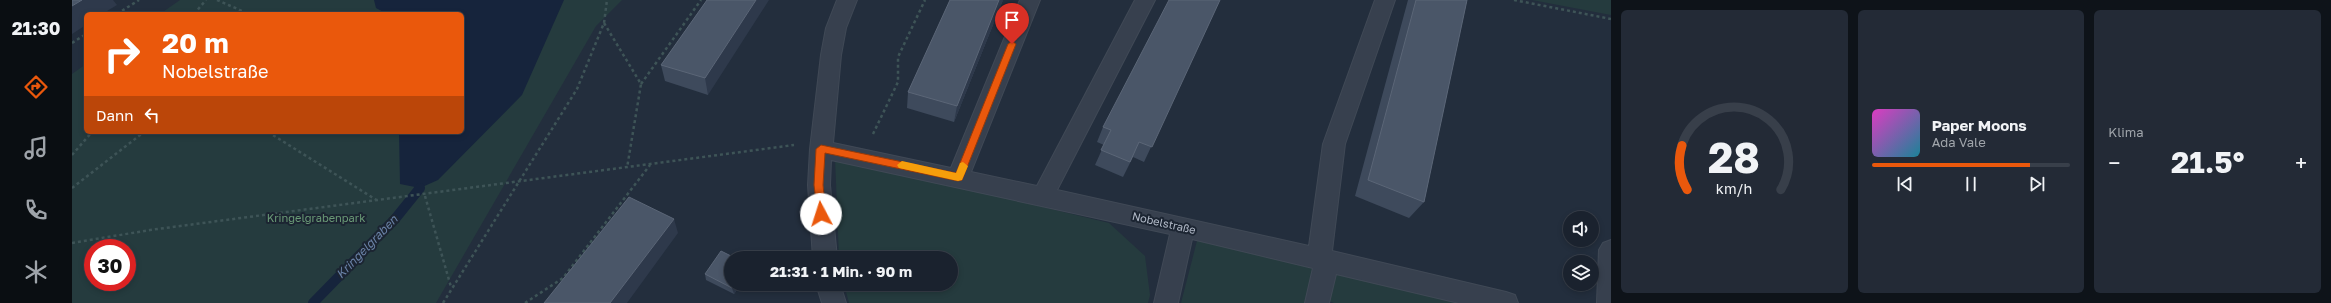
<!DOCTYPE html>
<html lang="de">
<meta charset="utf-8">
<style>
:root{--surface:#1a222e;--page:#232a36;--text:#f1f3f6;--muted:#9fa4aa;--line:#383f4a;--accent:#ea580c}
body{margin:0;font-family:"Golos Text",sans-serif;background:var(--page);color:var(--text);height:100vh;display:flex;flex-direction:column;font-size:15px;white-space:nowrap}
*{box-sizing:border-box;margin:0}
p{font-size:13px;color:var(--muted)}
.icon{flex:none;width:22px;height:22px;fill:none;stroke:currentColor;stroke-width:2;stroke-linecap:round;stroke-linejoin:round}
.map{position:relative;flex:1;overflow:hidden}
.drawer{display:flex;flex-direction:column;gap:10px;padding:10px;background:#0e1319;width:720px}
.drawer>*{flex:none}
.top-card{position:absolute;left:12px;top:12px;width:380px;height:122px;border-radius:6px;box-shadow:0 2px 6px #0003,0 0 0 1px var(--line);background:#ea580c;color:#fff;overflow:hidden}
.fabs{position:absolute;left:1491px;top:211px;display:grid;gap:8px}
.fabs a{display:grid;place-items:center;width:36px;height:36px;border-radius:50%;background:var(--surface);box-shadow:0 2px 6px #0003,0 0 0 1px var(--line);font-size:20px}
.speed{position:absolute;left:12px;top:239px;display:flex;gap:8px;font-size:20px;font-weight:700;text-align:center}
.speed>*{display:grid;place-content:center;width:52px;height:52px;border-radius:50%;background:var(--surface);box-shadow:0 2px 6px #0003,0 0 0 1px var(--line);line-height:1}
.speed .limit{border:6px solid #d22;background:#fff;color:#111}
.pin{position:absolute;display:grid;place-items:center;width:34px;height:34px;color:#fff;margin:-41px -17px;border-radius:50% 50% 50% 0;rotate:-45deg;box-shadow:0 0 4px #0007}
.pin .icon{rotate:45deg}
.me{position:absolute;width:44px;margin:-22px;rotate:355deg;stroke-linejoin:round;filter:drop-shadow(0 0 3px #0008)}
.turn{display:flex;align-items:center;gap:14px;height:84px;padding:0 12px;font-size:18px}
.turn .icon{width:52px;height:52px;stroke-width:2.5}
.turn b{display:block;font-size:28px;line-height:34px}
.then{display:flex;align-items:center;height:38px;padding:0 12px;background:#0003;gap:8px;font-size:15px}
.big{font-size:30px;font-weight:700;line-height:1.1}
.drawer .widget{flex:1;display:flex;flex-direction:column;justify-content:center;gap:6px;min-width:0;padding:0 14px;border-radius:6px;background:var(--page)}
.drawer .dial{align-items:center;gap:0}
.dial svg{height:104px;overflow:visible;fill:none;stroke:var(--line);stroke-width:7;stroke-linecap:round;text-anchor:middle}
.dial text{fill:var(--text);stroke:none}
.song{display:flex;align-items:center;gap:12px}
.cover{width:48px;height:48px;border-radius:6px;background:linear-gradient(135deg,hsl(310 70% 55%),hsl(190 70% 35%))}
.played{height:4px;border-radius:2px;background:linear-gradient(90deg,var(--accent) 80%,var(--line) 80%)}
.keys{display:flex;justify-content:space-around;direction:ltr}
.heat{display:flex;justify-content:space-between;align-items:center;font-size:22px;direction:ltr}
.drawer .tiles{flex:1;display:grid;gap:10px;grid-template-columns:repeat(3,1fr)}
.trip{position:absolute;left:652px;top:251px;width:234px;height:40px;border-radius:20px;background:var(--surface);box-shadow:0 2px 6px #0003,0 0 0 1px var(--line);font-weight:700;line-height:40px;text-align:center}
main{display:flex;flex:1;min-height:0}
.menu{display:flex;flex-direction:column;width:72px;justify-content:space-around;align-items:center;background:#0a0e12;color:var(--muted)}
.menu .icon{width:28px;height:28px}
.menu .on{color:var(--accent)}
.menu b{font-size:18px;color:var(--text)}
.map>svg:first-child{display:block}
.green{fill:#253b3e;fill-rule:evenodd}
.water{fill:#16243c}
.lines{fill:none;stroke-linecap:round;stroke-linejoin:round}
.stream{stroke:#16243c;stroke-width:10}
.minor-casing{stroke:#404956;stroke-width:2}
.path{stroke:#3e5457;stroke-width:2.5;stroke-dasharray:3 3;stroke-linecap:butt}
.minor{fill:#37404e;fill-rule:evenodd}
.wall{fill:#3e4a5c}
.shaded-wall{fill:#2e394b}
.building{fill:#4a5668;stroke:#5b6677}
.route{fill:#ea580c;stroke:#983908}
.slow{fill:#f59e0b}
.labels{text-anchor:middle;stroke-width:4;stroke-linejoin:round;paint-order:stroke}
.park-label{font-size:11px;fill:#6a9a76;stroke:#1c2532}
.street-label{font-size:11px;fill:#b3bbc9;stroke:#1c2532}
.water-label{font-size:12px;font-style:italic;fill:#6b83a8;stroke:#1c2532}
</style>
<main>
<nav class="menu">
<b>21:30</b>
<svg class="icon on" aria-label="directions" viewBox="0 0 24 24"><path d="M12 3l9 9-9 9-9-9zM9 14v-3h6M13 9l2 2-2 2"/></svg>
<svg class="icon" aria-label="music" viewBox="0 0 24 24"><path d="M9 18V5l10-2v13"/><circle cx="6" cy="18" r="3"/><circle cx="16" cy="16" r="3"/></svg>
<svg class="icon" aria-label="phone" viewBox="0 0 24 24"><path d="M5 4h4l2 5-3 2q2 4 5 5l2-3 5 2v4C11 20 4 13 5 4z"/></svg>
<svg class="icon" aria-label="climate" viewBox="0 0 24 24"><path d="M12 3v18M4 7l16 10M4 17L20 7"/></svg>
</nav>
<div class="map">
<svg width="1539" height="303" viewBox="0 0 1539 303">
<rect width="100%" height="100%" fill="#232e3d"/>
<path class="green" d="M108,0h442l-26,26 -160,277h-364v-229l14,-10v68h376v-118h-302zM21,248h34v34h-34z
M1460,0h79v15z
M763,157l274,66 36,33 5,39 -2,8h-299l-5,-19h107v-26h-112z
M1126,237l263,66h-127l-15,-6 -2,6h-136z"/>
<path class="water" d="M302,0h190l-42,95 -84,85 -18,8 -20,-4 -1,-52h63v-118h-75l-11,-6z"/>
<g class="lines">
<path class="stream" d="M241,303l82,-84 25,-31"/>
<defs>
<path id="minor" d="M765,0h20l-11,28 -5,27 -8,88 118,25 69,-168h20l-69,172 66,14 98,-186h20l-98,190 252,56 14,-102 52,-144h20l-50,144 -13,107 174,41 9,3 3,8h-59l-123,-29 -7,29h-24l8,-35 -121,-29 -14,64h-24l16,-69 -339,-74 -1,25 7,73h-24l-5,-73 2,-36 11,-94 5,-27z
M1539,240v63h-14l2,-53 4,-7z
M744,284h24l6,19h-24z"/>
</defs>
<use href="#minor" class="minor-casing"/>
<path class="path" d="M145,0l32,14
M1442,0l97,19
M45,14l22,-14
M122,14l12,-14
M532,23l37,61 -14,84
M0,43l14,-9
M569,84l60,-84
M196,132l110,69
M801,134l25,-52v-25l27,-57
M0,155l20,-23
M0,188l72,-56
M353,196l26,91
M0,243l78,-13 644,-85
M371,303l134,-214 27,-66 3,-23
M453,303l38,-25 87,-113"/>
<use href="#minor" class="minor"/>
</g>
<path class="wall" d="M635,0l1,95 -43,-14 -4,-16z
M931,0l-49,122 -47,-14 1,-16z
M1148,0l-76,162 -11,-5 -10,20 -28,-12 9,-20 -7,-3 6,-15z
M1336,0h59l-43,202 -15,16 -54,-22z
M633,274l36,10 -7,10 -28,-14z"/>
<path class="shaded-wall" d="M10,0h31l4,5 -15,9h-16v11l-14,9v-28z
M684,0h13l-61,95 -3,-17z
M927,0h4l-49,122 3,-16z
M602,219l4,14 -51,70h-17z
M663,284h6l-7,10 -2,-6z"/>
<path class="building" d="M0,0h10l-10,6z
M635,0h49l-51,78 -44,-13z
M878,0h49l-42,106 -49,-14z
M1097,0h51l-68,147 -13,-5 -9,20 -29,-12 10,-20 -8,-3z
M1344,0h51l-43,202 -56,-22z
M557,197l45,22 -64,84h-66z
M649,251l14,7h-4v26h4l-3,4 -27,-14z"/>
<path class="route" d="M940,41l4,3 -54,136 -4,1 -133,-28 -2,32 3,29 -2,3h-6l-4,-32 2,-36 5,-4 135,28 52,-129z"/>
<path class="slow" d="M830,161l54,12 4,-10 3,-1 5,4 -6,14 -4,1 -59,-13 -2,-3z"/>
<g class="labels">
<g class="park-label">
<text x="244" y="222">Kringelgrabenpark</text>
</g>
<g class="street-label">
<text transform="translate(1092 223) rotate(13)" y="4">Nobelstraße</text>
</g>
<g class="water-label">
<text transform="translate(295 247) rotate(-46)" y="4">Kringelgraben</text>
</g>
</g>
</svg>
<div class="fabs">
<a><svg class="icon" aria-label="sound" viewBox="0 0 24 24"><path d="M4 9h4l5-4v14l-5-4H4zM17 9q2 3 0 6"/></svg></a>
<a><svg class="icon" aria-label="layers" viewBox="0 0 24 24"><path d="M12 4l9 5-9 5-9-5zM3 14l9 5 9-5"/></svg></a>
</div>
<div class="speed"><div class="limit">30</div></div>
<div class="pin" style="left:940px;top:44px;background:#d93025"><svg class="icon" aria-label="arrive" viewBox="0 0 24 24"><path d="M6 21V4h12l-3 4 3 4H6"/></svg></div>
<svg class="me" style="left:749px;top:214px" viewBox="-20 -20 40 40"><circle r="19" fill="#fff"/><path d="M0-13L10 11 0 6-10 11z" fill="#ea580c"/></svg>
<div class="trip">21:31 · 1 Min. · 90 m</div>
<div class="top-card">
<div class="turn"><svg class="icon" aria-label="right" viewBox="0 0 24 24"><path d="M7 20v-9h11M14 6l5 5-5 5"/></svg><div><b>20 m</b>Nobelstraße</div></div>
<div class="then">Dann<svg class="icon" aria-label="left" viewBox="0 0 24 24"><path d="M17 20v-9H6M10 6l-5 5 5 5"/></svg></div>
</div>
</div>
<section class="drawer">
<div class="tiles">
<div class="widget dial"><svg viewBox="0 0 100 80">
<path d="M14 69A42 42 0 1 1 86 69"/>
<path d="M14 69A42 42 0 0 1 10 35" stroke="#ea580c"/>
<text x="50" y="56" font-size="32" font-weight="700">28</text>
<text x="50" y="72" font-size="11">km/h</text>
</svg></div>
<div class="widget">
<div class="song"><i class="cover"></i><div><b>Paper Moons</b><p>Ada Vale</p></div></div>
<div class="played"></div>
<div class="keys"><svg class="icon" aria-label="previous" viewBox="0 0 24 24"><path d="M18 5L8 12l10 7zM5 5v14"/></svg><svg class="icon" aria-label="pause" viewBox="0 0 24 24"><path d="M8 5v14M16 5v14"/></svg><svg class="icon" aria-label="next" viewBox="0 0 24 24"><path d="M6 5l10 7-10 7zM19 5v14"/></svg></div>
</div>
<div class="widget"><p>Klima</p>
<div class="heat"><a>−</a><b class="big">21.5°</b><a>+</a></div>
</div>
</div>
</section>
</main>
